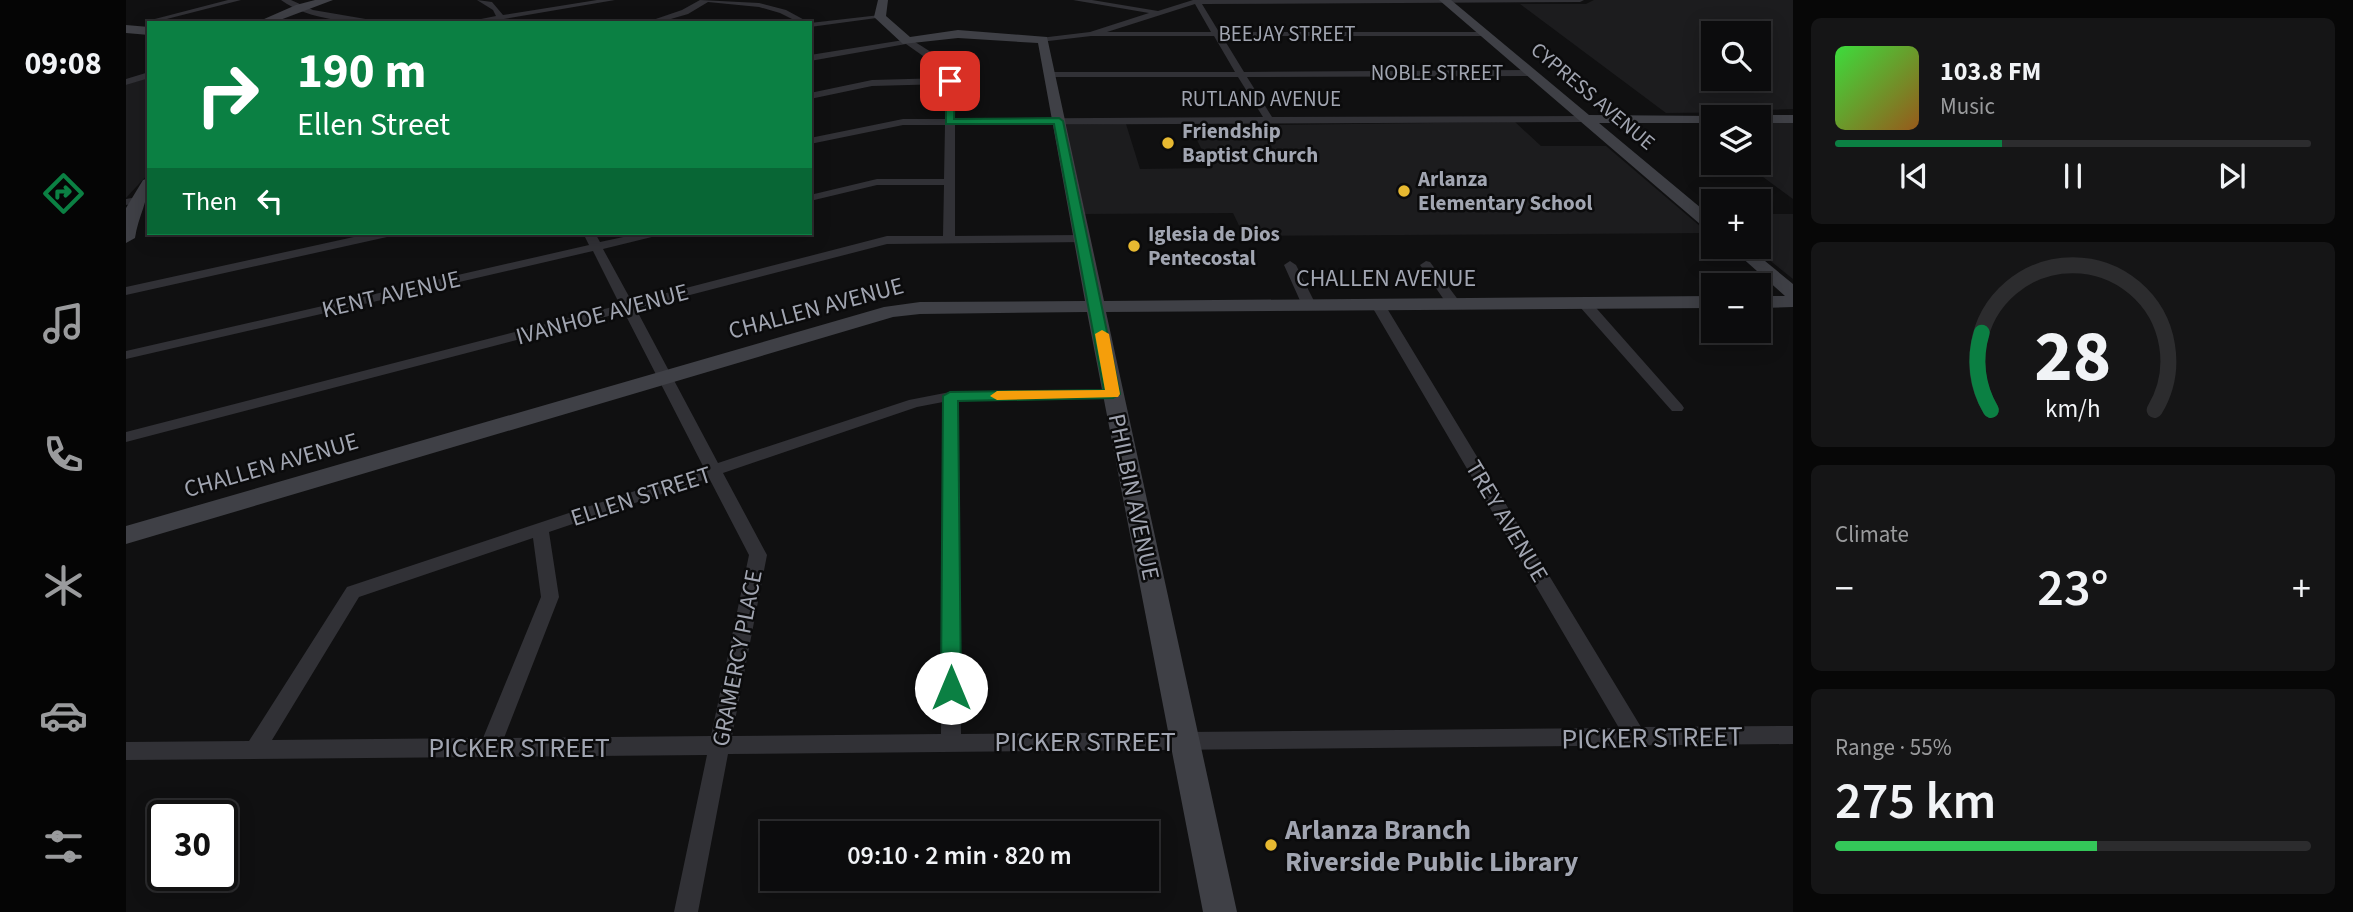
<!DOCTYPE html>
<meta charset="utf-8">
<style>
:root{--surface:#0c0c0d;--page:#151516;--text:#f1f3f6;--muted:#9a9b9d;--line:#2c2c2e;--accent:#0b8043}
body{margin:0;font-family:"Source Sans 3",sans-serif;background:var(--page);color:var(--text);height:100vh;display:flex;flex-direction:column;font-size:26px;white-space:nowrap}
*{box-sizing:border-box;margin:0}
p{font-size:23px;color:var(--muted)}
.icon{flex:none;width:38px;height:38px;fill:none;stroke:currentColor;stroke-width:2;stroke-linecap:round;stroke-linejoin:round}
.map{position:relative;flex:1;overflow:hidden}
.panel{display:flex;flex-direction:column;gap:18px;padding:18px;background:#070707;width:560px}
.panel>*{flex:none}
.banner{position:absolute;left:21px;top:21px;width:665px;height:214px;border-radius:0px;box-shadow:0 4px 18px #0003,0 0 0 2px var(--line);background:#0b8043;color:#fff;overflow:hidden}
.tools{position:absolute;left:1575px;top:21px;display:grid;gap:14px}
.tools a{display:grid;place-items:center;width:70px;height:70px;border-radius:0px;background:var(--surface);box-shadow:0 4px 18px #0003,0 0 0 2px var(--line);font-size:35px}
.speed{position:absolute;left:21px;top:800px;display:flex;gap:14px;font-size:35px;font-weight:700;text-align:center}
.speed>*{display:grid;place-content:center;width:91px;height:91px;border-radius:50%;background:var(--surface);box-shadow:0 4px 18px #0003,0 0 0 2px var(--line);line-height:1}
.speed .limit{border:4px solid #111;border-radius:10px;background:#fff;color:#111}
.pin{position:absolute;display:grid;place-items:center;width:60px;height:60px;color:#fff;margin:-30px;border-radius:14px;box-shadow:0 4px 10px #0006}
.me{position:absolute;width:77px;margin:-38px;rotate:0deg;stroke-linejoin:round;filter:drop-shadow(0 0 5px #0008)}
.turn{display:flex;align-items:center;gap:24px;height:147px;padding:0 35px;font-size:32px}
.turn .icon{width:91px;height:91px;stroke-width:2.5}
.turn b{display:block;font-size:49px;line-height:60px}
.then{display:flex;align-items:center;height:66px;padding:0 35px;background:#0003;gap:14px;font-size:26px}
.big{font-size:52px;font-weight:600;line-height:1.1}
.panel .widget{flex:1;display:flex;flex-direction:column;justify-content:center;gap:10px;min-width:0;padding:0 24px;border-radius:10px;background:var(--page)}
.panel .dial{align-items:center;gap:0}
.dial svg{height:182px;overflow:visible;fill:none;stroke:var(--line);stroke-width:7;stroke-linecap:round;text-anchor:middle}
.dial text{fill:var(--text);stroke:none}
.song{display:flex;align-items:center;gap:21px}
.cover{width:84px;height:84px;border-radius:10px;background:linear-gradient(135deg,hsl(120 70% 55%),hsl(30 70% 35%))}
.played{height:7px;border-radius:4px;background:linear-gradient(90deg,var(--accent) 35%,var(--line) 35%)}
.keys{display:flex;justify-content:space-around;direction:ltr}
.heat{display:flex;justify-content:space-between;align-items:center;font-size:38px;direction:ltr}
.charge{height:10px;border-radius:5px;background:linear-gradient(90deg,#34c759 55%,var(--line) 0)}
.trip{position:absolute;left:634px;top:821px;width:399px;height:70px;border-radius:0px;background:var(--surface);box-shadow:0 4px 18px #0003,0 0 0 2px var(--line);font-weight:600;line-height:70px;text-align:center}
main{display:flex;flex:1;min-height:0}
.menu{display:flex;flex-direction:column;width:126px;justify-content:space-around;align-items:center;background:#050505;color:var(--muted)}
.menu .icon{width:49px;height:49px}
.menu .current{color:var(--accent)}
.menu b{font-size:32px;color:var(--text)}
.map>svg:first-child{display:block}
.built{fill:#1c1c1e;fill-rule:evenodd}
.lines{fill:none;stroke-linecap:round;stroke-linejoin:round}
.street{fill:#313136;fill-rule:evenodd}
.secondary{fill:#3f4046;fill-rule:evenodd}
.route{fill:#0b8043;stroke:#07532c;stroke-width:2}
.slow{fill:#f59e0b}
.poi-dot{fill:#e7b931;stroke:#0b0b0c;stroke-width:2.5}
.labels{text-anchor:middle;stroke-width:5;stroke-linejoin:round;paint-order:stroke}
.far-street-label{font-size:21px;fill:#a1a5b1;stroke:#0b0b0c}
.far-poi-label{font-size:21px;font-weight:bold;fill:#a1a5b1;stroke:#0b0b0c;text-anchor:start}
.street-label{font-size:24px;fill:#a1a5b1;stroke:#0b0b0c}
.near-street-label{font-size:28px;fill:#a1a5b1;stroke:#0b0b0c}
.near-poi-label{font-size:28px;font-weight:bold;fill:#a1a5b1;stroke:#0b0b0c;text-anchor:start}
</style>
<main>
<nav class="menu">
<b>09:08</b>
<svg class="icon current" aria-label="directions" viewBox="0 0 24 24"><path d="M12 3l9 9-9 9-9-9zM9 14v-3h6M13 9l2 2-2 2"/></svg>
<svg class="icon" aria-label="music" viewBox="0 0 24 24"><path d="M9 18V5l10-2v13"/><circle cx="6" cy="18" r="3"/><circle cx="16" cy="16" r="3"/></svg>
<svg class="icon" aria-label="phone" viewBox="0 0 24 24"><path d="M5 4h4l2 5-3 2q2 4 5 5l2-3 5 2v4C11 20 4 13 5 4z"/></svg>
<svg class="icon" aria-label="climate" viewBox="0 0 24 24"><path d="M12 3v18M4 7l16 10M4 17L20 7"/></svg>
<svg class="icon" aria-label="car" viewBox="0 0 24 24"><path d="M5 17H2v-5l4-1 3-4h7l3 4 3 1v5h-3M9 17h6M6 11h13"/><circle cx="7" cy="17" r="2"/><circle cx="17" cy="17" r="2"/></svg>
<svg class="icon" aria-label="filters" viewBox="0 0 24 24"><path d="M4 7h16M4 17h16"/><circle cx="9" cy="7" r="2"/><circle cx="15" cy="17" r="2"/></svg>
</nav>
<div class="map">
<svg width="1667" height="912" viewBox="0 0 1667 912">
<rect width="100%" height="100%" fill="#101011"/>
<path class="built" d="M1468,0h199v109l-30,1 3,2 -100,1 -146,-109h66zM1633,33v46h-46v-46z
M23,77v96l-23,25v-113z
M1389,122l26,24h65l102,87 -464,3 -11,-23 -148,1 -19,-89 60,-1 14,45 71,-1 -21,-42z
M1633,122h34v77l-49,-36h15z
M1633,214h34v65l-40,-32h6z"/>
<g class="lines">
<path class="street" d="M102,0h13l-86,22 -4,-2z
M155,0h10l22,10 76,13c-35,0 -79,-2 -108,-23z
M351,0l15,2 11,13 94,-15h18l-111,19v4h-8v-3l-35,3 35,-7 -3,-6z
M574,0l59,3 27,7 24,13 70,-8 4,2 -74,10v-4h-10l-20,-10 -21,-6 -51,-5 -20,12 -31,9h-13l38,-13z
M947,0h19l66,11 35,-11h391l-4,2 -378,2 17,28h265l4,2 -4,2h-262l22,36 286,-2 4,3 -4,3 -283,1 25,40 313,-1 5,3 -5,3 -630,3v111l128,-1 6,4 -2,3 -200,2 -251,65 82,154 191,-63 41,-8 168,-1 2,3 -7,4 -156,2 4,334 658,-6 -248,-423 7,-4 7,4 256,422 152,-1v18l-1065,10 -30,158h-24l33,-157 -581,5v-18l123,-1 98,-154 357,-119 -80,-156 -498,130v-10l494,-127 -27,-54 -467,108v-8l463,-106 -6,-12h12l5,9 42,-9h20l-2,2 -57,14 29,53 255,-66h56l1,-51h-67l-67,16v-6l67,-16h67l1,-54h-42l-93,19v-6l93,-19h42v-35l-73,2 -62,13v-6l62,-13 73,-2 -2,-8 -37,-26 -96,17v-6l100,-16c47,29 44,25 45,80l308,-2 -25,-40h-191v-4l3,-1h185l-21,-36h-123l-51,6v-4l50,-6 59,-19zM1069,4l16,28h-104zM817,402l-2,332 -209,2 35,-181 -44,-82 194,-66zM583,478l40,77 -38,181 -207,2 55,-141 -10,-65zM407,538l8,59 -58,141 -211,2 87,-143z
M23,72v6l-23,7v-6z
M23,195v6l-23,4v-6z
M246,233h21l-6,4 -261,58v-8z
M1164,261l6,4 20,40 -2,3h-10l-2,-3 -18,-40z
M1300,261l4,1 29,39v6h-10l-29,-42z
M1459,300l5,1 92,104 2,3 -2,3h-10l-92,-104v-6z"/>
<path class="secondary" d="M189,0h18l-61,23h-17l41,-18z
M752,0h10l-2,16 24,21 48,-7 89,7 57,264 609,-5v12l-607,4 131,600h-34l-116,-600 -167,2 -27,3 -767,227v-18l758,-219 36,-5 165,-1 -47,-258 -80,-5 -55,6 -29,-27z
M1313,0h12l138,115 129,1 -5,1v6h-114l114,95v13l-6,-1z
M0,25l23,2v8l-23,-2z
M1633,115h34v8h-34v-6h-6z
M23,178c0,22 -11,39 -14,60l-9,5v-35l17,-28z
M1604,247h18l45,37v23l-34,1v-12h26z"/>
</g>
<path class="route" d="M824,78l5,3 -1,38 105,-1 4,3 57,273 -7,4 -155,3 3,287 -3,6 -7,3 -7,-3 -3,-6 2,-292 7,-4 154,-2 -50,-266h-108v-43z"/>
<path class="slow" d="M976,330l7,4 11,60 -2,3 -121,3 -7,-4 7,-5 108,-1 -10,-56z"/>
<g class="poi-dot">
<circle cx="1042" cy="143" r="7"/>
<circle cx="1278" cy="191" r="7"/>
<circle cx="1008" cy="246" r="7"/>
<circle cx="1145" cy="845" r="7"/>
</g>
<g class="labels">
<g class="far-street-label">
<text x="1161" y="41">BEEJAY STREET</text>
<text x="1311" y="80">NOBLE STREET</text>
<text transform="translate(1467 96) rotate(40)" y="7">CYPRESS AVENUE</text>
<text x="1135" y="106">RUTLAND AVENUE</text>
</g>
<g class="far-poi-label">
<text x="1056" y="138">Friendship<tspan x="1056" dy="24">Baptist Church</tspan></text>
<text x="1292" y="186">Arlanza<tspan x="1292" dy="24">Elementary School</tspan></text>
<text x="1022" y="241">Iglesia de Dios<tspan x="1022" dy="24">Pentecostal</tspan></text>
</g>
<g class="street-label">
<text x="1260" y="286">CHALLEN AVENUE</text>
<text transform="translate(265 294) rotate(-13)" y="8">KENT AVENUE</text>
<text transform="translate(690 308) rotate(-15)" y="8">CHALLEN AVENUE</text>
<text transform="translate(476 314) rotate(-15)" y="8">IVANHOE AVENUE</text>
<text transform="translate(145 465) rotate(-16)" y="8">CHALLEN AVENUE</text>
<text transform="translate(515 496) rotate(-18)" y="8">ELLEN STREET</text>
<text transform="translate(1008 497) rotate(78)" y="8">PHILBIN AVENUE</text>
<text transform="translate(1381 521) rotate(59)" y="8">TREY AVENUE</text>
<text transform="translate(611 658) rotate(-79)" y="8">GRAMERCY PLACE</text>
</g>
<g class="near-street-label">
<text transform="translate(1526 737) rotate(-1)" y="10">PICKER STREET</text>
<text x="959" y="751">PICKER STREET</text>
<text x="393" y="757">PICKER STREET</text>
</g>
<g class="near-poi-label">
<text x="1159" y="839">Arlanza Branch<tspan x="1159" dy="32">Riverside Public Library</tspan></text>
</g>
</g>
</svg>
<div class="tools">
<a><svg class="icon" aria-label="search" viewBox="0 0 24 24"><circle cx="10" cy="10" r="6"/><path d="M15 15l6 6"/></svg></a>
<a><svg class="icon" aria-label="layers" viewBox="0 0 24 24"><path d="M12 4l9 5-9 5-9-5zM3 14l9 5 9-5"/></svg></a>
<a>+</a>
<a>−</a>
</div>
<div class="speed"><div class="limit">30</div></div>
<div class="pin" style="left:824px;top:81px;background:#d93025"><svg class="icon" aria-label="arrive" viewBox="0 0 24 24"><path d="M6 21V4h12l-3 4 3 4H6"/></svg></div>
<svg class="me" style="left:825px;top:688px" viewBox="-20 -20 40 40"><circle r="19" fill="#fff"/><path d="M0-13L10 11 0 6-10 11z" fill="#0b8043"/></svg>
<div class="trip">09:10 · 2 min · 820 m</div>
<div class="banner">
<div class="turn"><svg class="icon" aria-label="right" viewBox="0 0 24 24"><path d="M7 20v-9h11M14 6l5 5-5 5"/></svg><div><b>190 m</b>Ellen Street</div></div>
<div class="then">Then<svg class="icon" aria-label="left" viewBox="0 0 24 24"><path d="M17 20v-9H6M10 6l-5 5 5 5"/></svg></div>
</div>
</div>
<section class="panel">
<div class="widget">
<div class="song"><i class="cover"></i><div><b>103.8 FM</b><p>Music</p></div></div>
<div class="played"></div>
<div class="keys"><svg class="icon" aria-label="previous" viewBox="0 0 24 24"><path d="M18 5L8 12l10 7zM5 5v14"/></svg><svg class="icon" aria-label="pause" viewBox="0 0 24 24"><path d="M8 5v14M16 5v14"/></svg><svg class="icon" aria-label="next" viewBox="0 0 24 24"><path d="M6 5l10 7-10 7zM19 5v14"/></svg></div>
</div>
<div class="widget dial"><svg viewBox="0 0 100 80">
<path d="M14 69A42 42 0 1 1 86 69"/>
<path d="M14 69A42 42 0 0 1 10 35" stroke="#0b8043"/>
<text x="50" y="56" font-size="32" font-weight="700">28</text>
<text x="50" y="72" font-size="11">km/h</text>
</svg></div>
<div class="widget"><p>Climate</p>
<div class="heat"><a>−</a><b class="big">23°</b><a>+</a></div>
</div>
<div class="widget"><p>Range · 55%</p><b class="big">275 km</b><div class="charge"></div></div>
</section>
</main>
